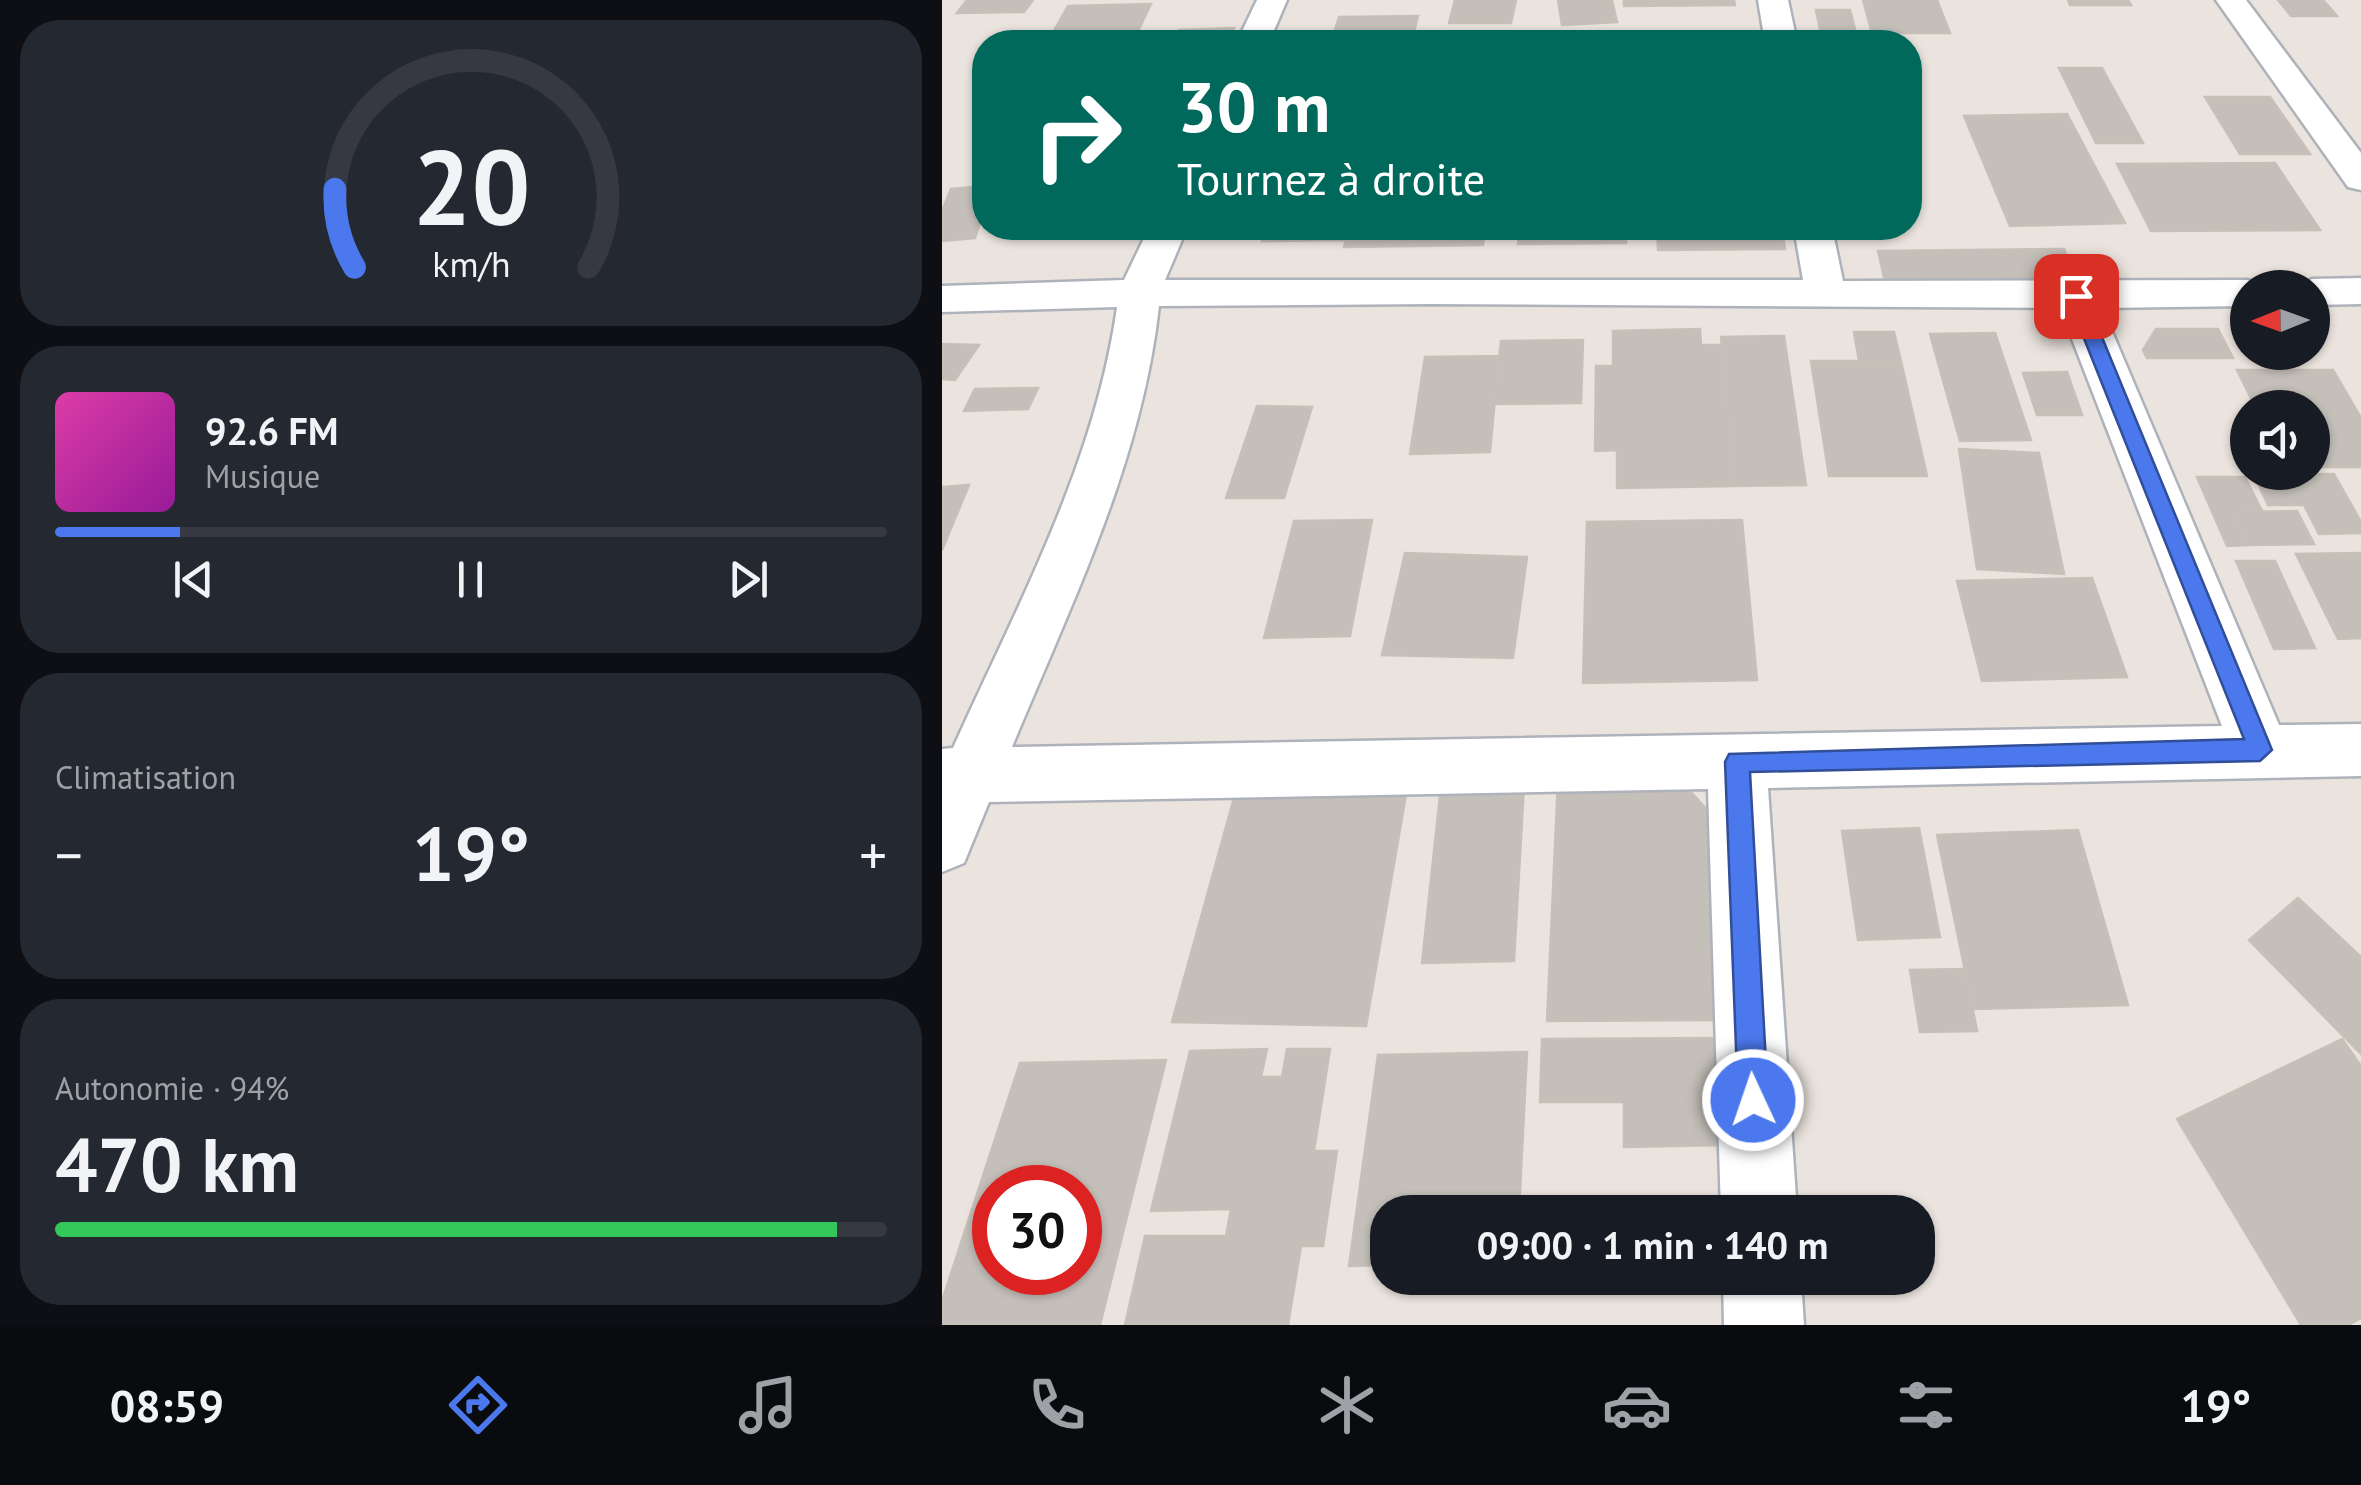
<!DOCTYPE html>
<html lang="fr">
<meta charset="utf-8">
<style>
:root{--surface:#171b24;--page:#242831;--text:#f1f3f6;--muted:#9ea1a6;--line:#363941;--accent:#4b78ec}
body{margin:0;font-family:"PT Sans",sans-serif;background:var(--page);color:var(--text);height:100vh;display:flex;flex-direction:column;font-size:38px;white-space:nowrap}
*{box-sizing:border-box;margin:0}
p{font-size:32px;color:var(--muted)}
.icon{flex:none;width:55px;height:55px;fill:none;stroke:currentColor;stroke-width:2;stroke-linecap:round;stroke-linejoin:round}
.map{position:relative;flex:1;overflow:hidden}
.panel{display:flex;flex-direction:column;gap:20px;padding:20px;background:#0d0f14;width:942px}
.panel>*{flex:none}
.banner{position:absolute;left:30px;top:30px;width:950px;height:210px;border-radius:40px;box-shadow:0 2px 8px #0004;background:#00695c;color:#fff;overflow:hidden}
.needle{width:65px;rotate:269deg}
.tools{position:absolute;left:1288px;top:270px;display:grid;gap:20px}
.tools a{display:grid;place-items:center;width:100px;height:100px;border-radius:50%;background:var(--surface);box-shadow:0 2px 8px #0004;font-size:50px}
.speed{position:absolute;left:30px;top:1165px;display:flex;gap:20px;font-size:50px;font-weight:700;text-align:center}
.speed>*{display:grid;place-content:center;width:130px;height:130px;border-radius:50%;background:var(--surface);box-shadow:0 2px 8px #0004;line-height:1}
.speed .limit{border:15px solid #d22;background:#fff;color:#111}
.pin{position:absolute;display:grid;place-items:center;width:85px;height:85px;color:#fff;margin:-42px;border-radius:20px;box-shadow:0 5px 15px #0006}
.me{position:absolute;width:110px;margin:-55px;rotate:357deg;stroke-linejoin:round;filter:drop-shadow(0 0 8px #0008)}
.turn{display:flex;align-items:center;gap:35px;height:210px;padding:0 40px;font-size:45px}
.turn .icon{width:130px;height:130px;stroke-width:2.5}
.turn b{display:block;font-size:70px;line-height:85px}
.big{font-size:75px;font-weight:700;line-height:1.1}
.panel .tile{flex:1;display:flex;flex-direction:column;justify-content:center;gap:15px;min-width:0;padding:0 35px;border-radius:40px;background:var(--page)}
.panel .dial{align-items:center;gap:0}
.dial svg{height:260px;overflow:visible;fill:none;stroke:var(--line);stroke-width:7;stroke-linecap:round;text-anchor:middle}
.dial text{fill:var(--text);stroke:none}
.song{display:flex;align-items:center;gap:30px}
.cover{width:120px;height:120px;border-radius:15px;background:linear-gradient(135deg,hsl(320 70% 55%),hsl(300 70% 35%))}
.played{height:10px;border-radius:5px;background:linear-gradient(90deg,var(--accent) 15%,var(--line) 15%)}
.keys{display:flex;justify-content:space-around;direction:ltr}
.heat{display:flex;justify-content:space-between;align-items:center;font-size:55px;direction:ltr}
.charge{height:15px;border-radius:8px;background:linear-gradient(90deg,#34c759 94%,var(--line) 0)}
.trip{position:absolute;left:428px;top:1195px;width:565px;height:100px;border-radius:40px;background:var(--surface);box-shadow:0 2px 8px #0004;font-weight:700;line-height:100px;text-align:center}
.dock{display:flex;height:160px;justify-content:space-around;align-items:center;background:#090b0e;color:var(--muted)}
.dock .icon{width:70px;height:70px}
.dock .active{color:var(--accent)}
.dock b{font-size:45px;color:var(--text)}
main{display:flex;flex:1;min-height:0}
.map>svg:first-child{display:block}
.building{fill:#c4bfb9;stroke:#c7c0b8;stroke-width:2.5;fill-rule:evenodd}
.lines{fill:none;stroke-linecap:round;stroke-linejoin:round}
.minor-casing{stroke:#aeb2ba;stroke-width:5}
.minor{fill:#fff;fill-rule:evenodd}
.route{fill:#4b78ec;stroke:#314e99;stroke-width:2.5}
</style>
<main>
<section class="panel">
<div class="tile dial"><svg viewBox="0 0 100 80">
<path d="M14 69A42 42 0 1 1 86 69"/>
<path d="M14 69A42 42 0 0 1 8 45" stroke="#4b78ec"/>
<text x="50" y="56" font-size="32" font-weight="700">20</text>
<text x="50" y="72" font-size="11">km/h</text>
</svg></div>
<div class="tile">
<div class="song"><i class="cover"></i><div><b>92.6 FM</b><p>Musique</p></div></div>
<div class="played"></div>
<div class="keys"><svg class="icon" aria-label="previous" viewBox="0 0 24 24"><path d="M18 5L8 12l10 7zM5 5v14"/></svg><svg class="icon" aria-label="pause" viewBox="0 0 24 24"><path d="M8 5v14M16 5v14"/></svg><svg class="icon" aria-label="next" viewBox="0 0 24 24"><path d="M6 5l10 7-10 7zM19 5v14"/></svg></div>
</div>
<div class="tile"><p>Climatisation</p>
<div class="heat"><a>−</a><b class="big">19°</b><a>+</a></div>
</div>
<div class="tile"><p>Autonomie · 94%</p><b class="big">470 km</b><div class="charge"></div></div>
</section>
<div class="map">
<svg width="1419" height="1325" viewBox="0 0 1419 1325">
<rect width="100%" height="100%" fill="#ebe4de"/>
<path class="building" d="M25,0h66l-9,12 -67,1z
M513,0h61l-5,23h-62z
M616,0h54l5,22 -55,3z
M682,0h110l1,5 -111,1z
M921,0h74l13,33h-78z
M1126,0h60l3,5h-61z
M1336,0h45l14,16h-46z
M209,4l-15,31 -86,3 18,-32z
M874,10h34l5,19h-35z
M476,16l-4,16 -80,1 5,-16z
M292,28l-6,14h-54l5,-12z
M751,34h40l1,8h-121h80z
M390,37h56l-2,5h-56z
M1117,68h43l41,75h-47z
M1263,97h65l40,57h-70z
M1125,114l58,109 -115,3 -46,-110z
M1333,163l45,67 -169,1 -34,-67z
M42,186v24l-9,28 -33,3v-30l9,-22z
M325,228h218l-2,17 -139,2 2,-7 -84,1z
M578,228h106v15l-108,1z
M715,228h125l3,21 -127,1z
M1122,249l13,30 -192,2 -7,-30z
M758,329l1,16h21l13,141 -118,2v-38l-22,1 1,-85h17v-35z
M1214,329h62l15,29h-86l-4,-8z
M912,332h40l7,29h-42z
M1053,333l36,107 -71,1 -30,-107z
M842,336l22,149 -71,1 -14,-149z
M641,340l-2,63 -87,1 7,-63z
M0,344l37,1 -24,35 -13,-1z
M557,356l-9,96 -80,2 15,-97z
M869,361h90l26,115h-98z
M1295,370h96l28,48v49h-49v-59h-56z
M1125,372l15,43h-45l-14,-42z
M96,388l-10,21 -64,2 11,-22z
M315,406l55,1 -28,91h-58z
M1017,449l80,4 25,121 -87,-5z
M1392,474l27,48v11l-42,1 -15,-29h-36l-14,-30z
M1255,477h48l17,34 -30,1 15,33 -20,1z
M27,485l-27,65v-63z
M1355,511l17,33 -67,1 -15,-33z
M430,520l-22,116 -86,2 30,-117z
M800,520l15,160 -174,3 4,-161z
M463,553l122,4 -14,101 -131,-3z
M1419,553v85l-23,1 -42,-85z
M1294,561h39l40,87 -41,1z
M1150,578l35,99 -145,4 -25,-100z
M736,778l33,36 10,206 -174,1 11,-241z
M582,785l-10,176 -92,2 19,-177z
M295,787l170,2 -41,237 -194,-4z
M977,828l21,109 -82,3 -16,-109z
M1136,830l50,175 -155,4 -36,-174z
M1356,898l63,59v97l-112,-114z
M1023,969l12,62 -57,1 -10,-62z
M777,1038l4,107 -99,2v-45h-84l2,-63z
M1400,1039l19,27v252l-13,7h-47l-124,-206z
M325,1049l-6,28h21l5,-28h43l-16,102h23l-14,95h-22l-13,79h-163l20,-89h81l5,-27 -80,2 39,-160z
M585,1052l-8,160h-132v53l-38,1 29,-211z
M224,1060l-66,265h-158v-24l78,-238zM52,1188h86v84h-86z"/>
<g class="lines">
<defs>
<path id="minor" d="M315,0h30l-18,42h-32z
M816,0h30l9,42h-32z
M1274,0h30l115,153v37l-13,-3z
M207,228h38l-22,52h638l-9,-52h38l11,53 404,-1 15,4 2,4h-17v18l-145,2 177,417 82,-1v52l-593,12 29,424h-76l-13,-423 -719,13 -25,61 -22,9v-123l11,-1c64,-142 142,-284 164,-441l-175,5v-26l182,-6zM489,304l629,4 162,418 -1210,21c59,-143 130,-285 147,-441z
M1419,278v26l-49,1v-17h-18l18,-9z
M781,1278h78l3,47h-80z"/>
</defs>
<use href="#minor" class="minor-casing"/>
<use href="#minor" class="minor"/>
</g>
<path class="route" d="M1128,292l15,4 187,454 -12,11 -510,11 18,328 -4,10 -11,5 -10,-5 -5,-10 -13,-338 4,-8 515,-15 -177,-443z"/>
</svg>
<div class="tools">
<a><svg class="needle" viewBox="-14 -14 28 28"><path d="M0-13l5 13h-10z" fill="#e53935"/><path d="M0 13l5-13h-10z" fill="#9ea1a6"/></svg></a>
<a><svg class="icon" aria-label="sound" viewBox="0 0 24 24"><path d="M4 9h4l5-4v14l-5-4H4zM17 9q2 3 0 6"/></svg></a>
</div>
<div class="speed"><div class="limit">30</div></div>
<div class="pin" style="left:1134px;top:296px;background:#d93025"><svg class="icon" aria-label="arrive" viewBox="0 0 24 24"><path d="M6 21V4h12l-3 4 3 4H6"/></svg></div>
<svg class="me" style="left:811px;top:1100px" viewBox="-20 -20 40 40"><circle r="17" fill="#4b78ec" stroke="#fff" stroke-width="3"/><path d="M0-11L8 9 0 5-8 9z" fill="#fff"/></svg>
<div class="trip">09:00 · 1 min · 140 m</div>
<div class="banner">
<div class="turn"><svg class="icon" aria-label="right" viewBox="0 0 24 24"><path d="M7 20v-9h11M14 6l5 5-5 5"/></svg><div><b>30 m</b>Tournez à droite</div></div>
</div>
</div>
</main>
<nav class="dock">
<b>08:59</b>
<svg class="icon active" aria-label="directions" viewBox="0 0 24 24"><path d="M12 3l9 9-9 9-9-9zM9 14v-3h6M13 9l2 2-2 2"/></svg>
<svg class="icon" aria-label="music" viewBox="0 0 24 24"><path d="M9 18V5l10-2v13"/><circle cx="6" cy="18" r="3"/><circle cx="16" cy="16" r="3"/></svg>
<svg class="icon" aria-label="phone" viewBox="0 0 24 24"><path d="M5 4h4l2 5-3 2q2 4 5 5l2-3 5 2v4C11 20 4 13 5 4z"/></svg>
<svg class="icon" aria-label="climate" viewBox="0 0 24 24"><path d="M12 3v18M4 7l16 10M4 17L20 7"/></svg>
<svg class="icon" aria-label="car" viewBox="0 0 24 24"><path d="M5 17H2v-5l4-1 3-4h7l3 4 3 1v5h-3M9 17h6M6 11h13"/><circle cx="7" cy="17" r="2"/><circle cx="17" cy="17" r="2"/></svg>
<svg class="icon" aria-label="filters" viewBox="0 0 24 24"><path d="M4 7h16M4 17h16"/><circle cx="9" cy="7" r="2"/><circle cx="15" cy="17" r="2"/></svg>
<b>19°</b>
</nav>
